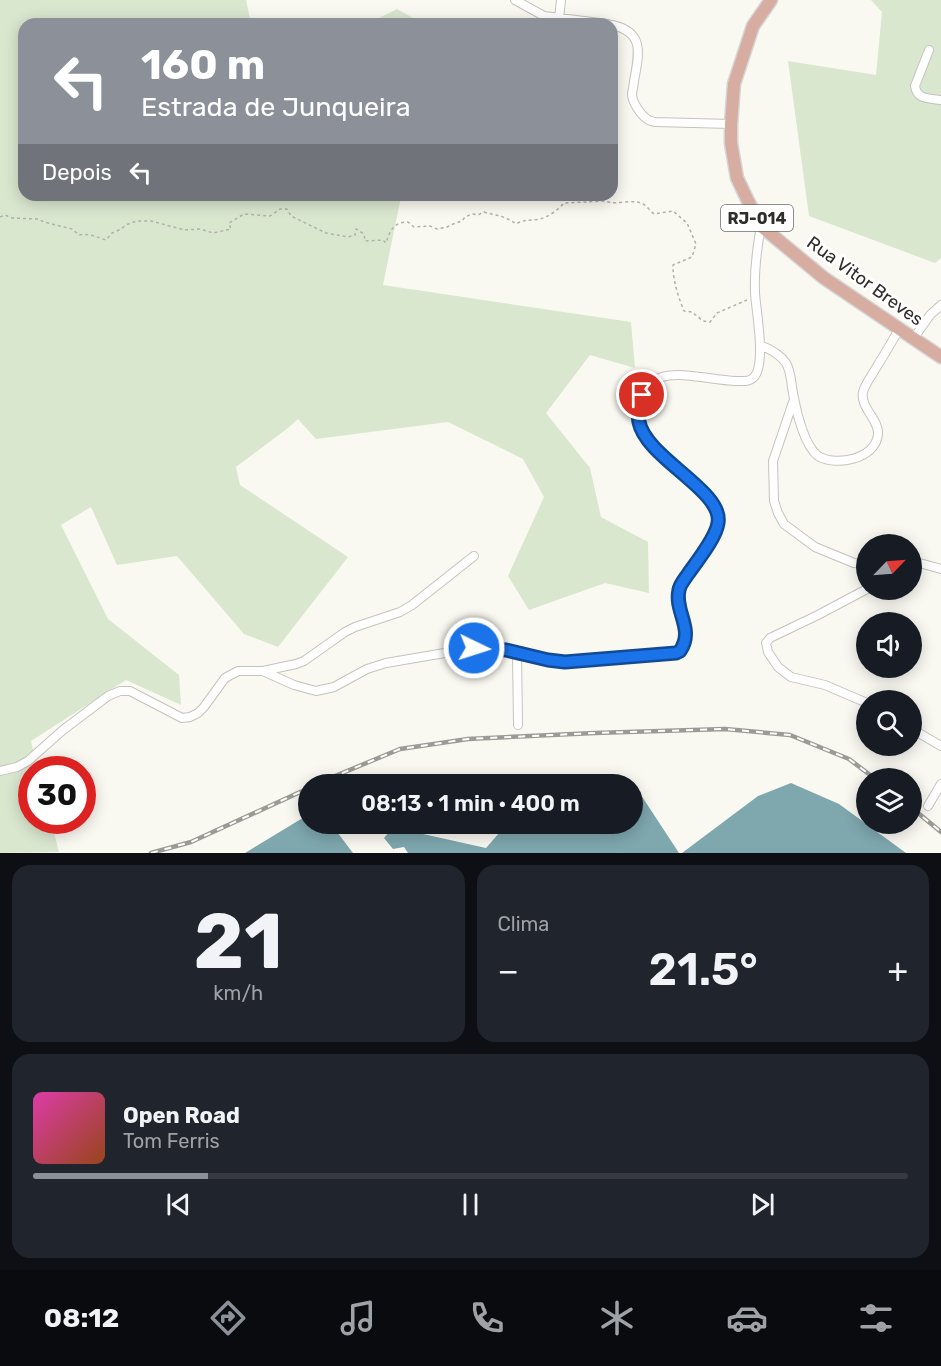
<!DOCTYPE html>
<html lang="pt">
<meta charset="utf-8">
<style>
:root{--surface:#171b24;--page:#20242c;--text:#f1f3f6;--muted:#9ea1a6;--line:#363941;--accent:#8c9099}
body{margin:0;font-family:Rubik,sans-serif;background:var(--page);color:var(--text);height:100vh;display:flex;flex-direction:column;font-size:22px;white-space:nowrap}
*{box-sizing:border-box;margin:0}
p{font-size:20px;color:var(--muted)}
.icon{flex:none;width:33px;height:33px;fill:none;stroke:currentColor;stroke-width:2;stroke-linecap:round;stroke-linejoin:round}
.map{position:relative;height:853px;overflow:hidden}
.drawer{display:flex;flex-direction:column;gap:12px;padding:12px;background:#0d0f14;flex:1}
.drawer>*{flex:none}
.banner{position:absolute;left:18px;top:18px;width:600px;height:183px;border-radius:18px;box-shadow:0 3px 15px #0003;background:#8c9099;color:#fff;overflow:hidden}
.needle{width:39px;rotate:65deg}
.fabs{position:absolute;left:856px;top:534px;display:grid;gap:12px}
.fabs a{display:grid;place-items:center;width:66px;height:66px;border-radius:50%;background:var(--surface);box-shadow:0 3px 15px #0003;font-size:30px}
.speed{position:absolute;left:18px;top:756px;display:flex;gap:12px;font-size:30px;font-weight:700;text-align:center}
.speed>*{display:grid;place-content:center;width:78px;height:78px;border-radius:50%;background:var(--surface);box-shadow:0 3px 15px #0003;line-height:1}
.speed .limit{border:9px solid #d22;background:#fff;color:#111}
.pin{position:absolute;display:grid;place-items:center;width:51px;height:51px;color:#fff;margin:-26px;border:3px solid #fff;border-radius:50%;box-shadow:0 2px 6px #0007}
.me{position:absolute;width:66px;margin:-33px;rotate:94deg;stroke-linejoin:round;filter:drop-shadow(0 0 4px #0008)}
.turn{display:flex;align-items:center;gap:21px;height:126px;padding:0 24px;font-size:27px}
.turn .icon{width:78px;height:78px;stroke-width:2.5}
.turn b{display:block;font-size:42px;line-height:51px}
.then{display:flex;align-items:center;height:57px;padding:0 24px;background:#0003;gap:12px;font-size:22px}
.big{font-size:45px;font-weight:600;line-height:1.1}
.drawer .card{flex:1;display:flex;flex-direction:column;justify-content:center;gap:9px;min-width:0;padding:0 21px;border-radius:18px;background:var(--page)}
.drawer .dial{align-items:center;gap:0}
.dial b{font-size:78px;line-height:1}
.song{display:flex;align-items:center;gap:18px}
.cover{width:72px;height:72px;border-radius:9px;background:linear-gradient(135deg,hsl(320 70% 55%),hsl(20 70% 35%))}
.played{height:6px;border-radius:3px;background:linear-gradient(90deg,var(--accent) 20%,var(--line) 20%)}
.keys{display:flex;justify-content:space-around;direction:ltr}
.heat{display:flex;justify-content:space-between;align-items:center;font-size:33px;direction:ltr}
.drawer .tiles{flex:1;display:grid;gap:12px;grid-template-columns:1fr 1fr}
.card:last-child{grid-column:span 2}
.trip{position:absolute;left:298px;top:774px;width:345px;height:60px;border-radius:30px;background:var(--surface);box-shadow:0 3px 15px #0003;font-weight:600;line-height:60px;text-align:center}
.menu{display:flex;height:96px;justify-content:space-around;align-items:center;background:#090b0e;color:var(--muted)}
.menu .icon{width:42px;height:42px}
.menu .selected{color:var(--accent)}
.menu b{font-size:27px;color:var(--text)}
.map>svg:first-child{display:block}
.green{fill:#dae7cf}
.water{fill:#7ea7ae}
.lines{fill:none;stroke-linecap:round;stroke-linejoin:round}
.minor-casing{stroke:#c5c3bd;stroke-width:10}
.primary-casing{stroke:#d5d5d5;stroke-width:15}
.path{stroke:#b1b0ab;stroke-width:1.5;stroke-dasharray:3 3;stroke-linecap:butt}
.minor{stroke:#fff;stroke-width:8}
.primary{stroke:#d7aca1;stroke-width:12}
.rail-casing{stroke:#9b9a95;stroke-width:4.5}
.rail{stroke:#fff;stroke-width:2;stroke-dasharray:7;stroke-linecap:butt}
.route-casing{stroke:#114b97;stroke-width:15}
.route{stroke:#1a73e8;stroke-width:10}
.labels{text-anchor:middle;stroke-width:6;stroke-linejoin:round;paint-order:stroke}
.shield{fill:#fff;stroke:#6d6d6b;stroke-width:1.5}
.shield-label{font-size:16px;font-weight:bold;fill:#2f2e2c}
.street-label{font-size:18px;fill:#2f2e2c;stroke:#fff}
</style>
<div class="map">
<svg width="941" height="853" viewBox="0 0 941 853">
<rect width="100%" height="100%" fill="#f9f8f1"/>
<path class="green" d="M0,0h246l5,24h-227v171h379l-2,2 -18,88 248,37 4,46 -45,-13 -44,58 44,55 11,49 47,25 1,51 -44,-10 -76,27 -21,-34 36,-79 -21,-38 -75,-37 -132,17 -18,-20 -10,9 -52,39 4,18 108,72 -70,90 -34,-13 -67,-78 -60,9 -26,-58 -30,18 47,94 71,56 2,30 -55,-25 -95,61 7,28 -6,1v50l19,1 8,31 -59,1z
M871,0h70v258l-6,5 -126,-47 -21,-155 88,14 6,-63z
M397,9l27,15h-57z"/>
<path class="water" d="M791,783l48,21 67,49h-224l76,-57z
M633,791l6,1 40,61h-271l-4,-6 -11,2 -9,-11 12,-14h30l-3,10 63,14 21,-24h126z
M306,816l3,1v7h22l22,29h-108z"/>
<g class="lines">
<defs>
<path id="minor" d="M515,0l29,16 64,8
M559,19l2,-19
M612,25c33,7 27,29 22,56 0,4 -2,10 -2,14 1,8 8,19 15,24 2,2 5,2 8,3l76,2
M929,50l-14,36c2,14 14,12 26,14
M914,338l16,-23 11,-10
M760,345c10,4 20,9 26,18 6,10 5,24 8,35 3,17 11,48 24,58 18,11 58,3 60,-22 1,-15 -18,-26 -15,-42 2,-8 9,-17 13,-24 8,-13 16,-26 23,-39
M793,402l-20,59 1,40 4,12 6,11 31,23 39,16 13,1
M912,561l29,8
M867,589l-49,26 -48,23 -4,5 2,9 10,15 13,10 34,8 42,18
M517,652l1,73
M263,671l33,-7 8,-3 41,-29 10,-5 45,-15 12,-7 62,-49
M912,729l29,17
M0,771l17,-4 11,-6 35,-31 45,-34 12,-5h10l52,27 8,-1 8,-4 6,-6 21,-29 13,-7h25l31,14 22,6 18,-4 33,-18 19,-6 88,-15 32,2 42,10 17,2 111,-9 4,-2c15,-22 -6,-39 -1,-61 1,-5 6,-11 9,-16 10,-14 26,-33 30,-50 2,-8 -3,-19 -8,-26 -4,-4 -9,-8 -13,-12 -19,-16 -43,-32 -54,-55 -2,-4 -4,-8 -4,-12 -1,-65 57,-39 97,-38 7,0 13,1 17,-3 14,-12 3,-67 2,-85 -1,-23 2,-45 6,-67
M928,806l13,-22"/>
<path id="primary" d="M771,0l-18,26 -19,58 -3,40v19l6,35 11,23 13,25 63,52 117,79"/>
</defs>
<use href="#minor" class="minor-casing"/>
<use href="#primary" class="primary-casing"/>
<path class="path" d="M0,217l5,-2 7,3 26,1 6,3 28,7 7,6c11,-2 17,2 27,5l6,-7 7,-3 9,-6 9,-3h14l34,9 15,-1 13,4 18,-4 -2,-6 15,-9 26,2 10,-7h7l4,7 35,17 22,4 7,-2 1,-6 8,5 1,7 18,-1 3,3c4,-13 8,-21 22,-21l6,5 16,-1 7,3 10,-2 6,-3 9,-3 3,-4 7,-3 6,1 6,-3c13,4 20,3 32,12 8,-5 15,-3 24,-5 8,-2 18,-9 24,-16l41,-2c12,5 27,-3 38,3 4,2 8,8 11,10l19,-3 14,12 9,21 -4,13 -19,8c0,16 5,31 11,46l8,1 11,9 7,1 7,-9 30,-13"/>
<use href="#minor" class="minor"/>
<use href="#primary" class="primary"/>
<defs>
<path id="rail" d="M316,784l84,-35 68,-10 127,-6 130,-4 65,6 59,24 25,19
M912,808l29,24
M151,853l40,-11 118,-54"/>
</defs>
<use href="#rail" class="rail-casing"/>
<use href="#rail" class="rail"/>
</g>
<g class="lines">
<defs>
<path id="route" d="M474,648l32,2 42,10 17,2 111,-9 4,-2c15,-22 -6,-39 -1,-61 1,-6 6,-11 9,-16 9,-13 28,-36 30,-51 6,-32 -72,-65 -79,-101 -2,-8 2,-19 3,-27"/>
</defs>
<use href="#route" class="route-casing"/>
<use href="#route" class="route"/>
</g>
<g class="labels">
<rect class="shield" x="721" y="205" width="72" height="26" rx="4.5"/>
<g class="shield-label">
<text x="757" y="224">RJ-014</text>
</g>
<g class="street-label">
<text transform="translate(865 281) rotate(36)" y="6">Rua Vitor Breves</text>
</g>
</g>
</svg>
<div class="fabs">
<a><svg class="needle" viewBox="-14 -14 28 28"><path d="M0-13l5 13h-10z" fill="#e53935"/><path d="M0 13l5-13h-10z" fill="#9ea1a6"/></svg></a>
<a><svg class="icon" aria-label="sound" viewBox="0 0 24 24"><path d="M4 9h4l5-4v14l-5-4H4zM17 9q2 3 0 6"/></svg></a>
<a><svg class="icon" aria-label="search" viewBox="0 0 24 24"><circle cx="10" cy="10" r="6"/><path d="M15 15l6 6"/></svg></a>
<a><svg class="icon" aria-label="layers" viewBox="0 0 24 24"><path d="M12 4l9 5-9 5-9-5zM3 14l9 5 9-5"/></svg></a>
</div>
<div class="speed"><div class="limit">30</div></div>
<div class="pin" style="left:642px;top:395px;background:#d93025"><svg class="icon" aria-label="arrive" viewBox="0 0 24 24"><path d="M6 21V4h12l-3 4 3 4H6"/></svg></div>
<svg class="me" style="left:474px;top:648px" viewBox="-20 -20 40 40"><circle r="17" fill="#1a73e8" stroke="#fff" stroke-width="3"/><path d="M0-11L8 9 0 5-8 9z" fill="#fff"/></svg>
<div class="trip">08:13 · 1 min · 400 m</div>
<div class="banner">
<div class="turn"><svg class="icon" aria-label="left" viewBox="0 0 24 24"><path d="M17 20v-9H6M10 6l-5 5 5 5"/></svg><div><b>160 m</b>Estrada de Junqueira</div></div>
<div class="then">Depois<svg class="icon" aria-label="left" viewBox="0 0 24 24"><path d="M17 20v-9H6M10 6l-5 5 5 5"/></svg></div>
</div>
</div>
<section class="drawer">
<div class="tiles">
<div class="card dial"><b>21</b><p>km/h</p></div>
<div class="card"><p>Clima</p>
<div class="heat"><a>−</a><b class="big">21.5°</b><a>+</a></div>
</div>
<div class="card">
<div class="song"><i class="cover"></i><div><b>Open Road</b><p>Tom Ferris</p></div></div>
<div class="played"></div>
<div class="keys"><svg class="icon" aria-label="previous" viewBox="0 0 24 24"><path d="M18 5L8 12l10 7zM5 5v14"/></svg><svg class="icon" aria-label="pause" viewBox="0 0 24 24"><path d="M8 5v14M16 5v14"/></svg><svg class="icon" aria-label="next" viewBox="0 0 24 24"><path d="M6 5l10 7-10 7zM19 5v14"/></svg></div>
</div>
</div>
</section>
<nav class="menu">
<b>08:12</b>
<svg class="icon selected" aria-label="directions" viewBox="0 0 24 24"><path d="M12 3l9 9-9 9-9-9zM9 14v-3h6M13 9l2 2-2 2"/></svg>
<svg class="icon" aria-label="music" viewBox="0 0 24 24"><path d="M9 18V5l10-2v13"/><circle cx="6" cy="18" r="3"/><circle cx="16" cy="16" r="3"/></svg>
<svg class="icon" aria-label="phone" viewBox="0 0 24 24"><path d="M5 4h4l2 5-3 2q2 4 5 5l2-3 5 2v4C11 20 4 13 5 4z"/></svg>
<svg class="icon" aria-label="climate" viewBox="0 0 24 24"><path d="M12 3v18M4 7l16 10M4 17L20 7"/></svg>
<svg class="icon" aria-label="car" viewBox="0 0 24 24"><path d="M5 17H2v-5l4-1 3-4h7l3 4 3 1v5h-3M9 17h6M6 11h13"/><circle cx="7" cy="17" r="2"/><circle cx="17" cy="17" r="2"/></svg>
<svg class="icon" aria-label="filters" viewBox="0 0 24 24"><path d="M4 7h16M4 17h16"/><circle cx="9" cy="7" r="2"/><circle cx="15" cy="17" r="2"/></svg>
</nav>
